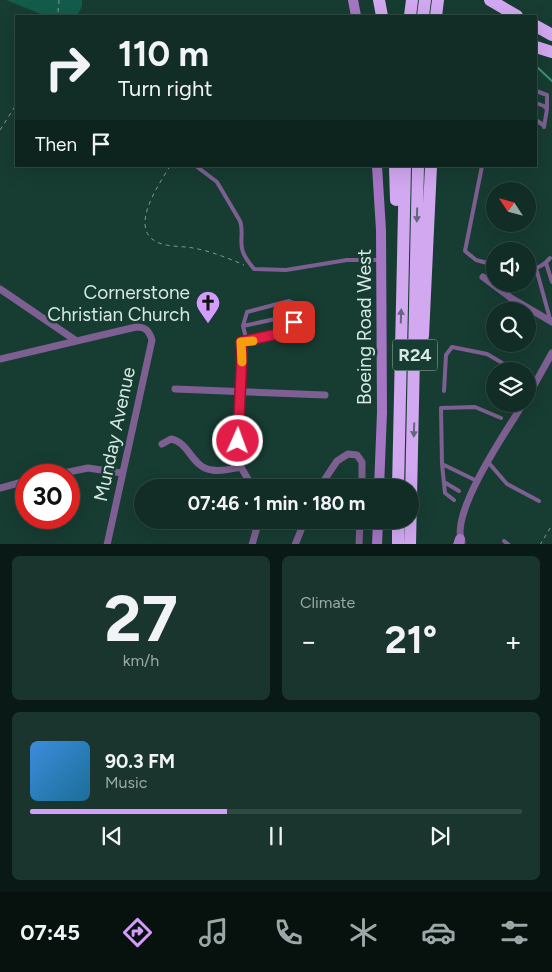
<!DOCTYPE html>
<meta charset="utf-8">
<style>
:root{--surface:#112d26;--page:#1a352e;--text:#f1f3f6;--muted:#9ca8a7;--line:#304943;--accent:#d49cfb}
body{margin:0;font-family:Figtree,sans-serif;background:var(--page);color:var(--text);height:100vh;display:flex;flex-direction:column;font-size:19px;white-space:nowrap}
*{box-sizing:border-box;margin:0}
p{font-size:16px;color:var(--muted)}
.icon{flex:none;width:28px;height:28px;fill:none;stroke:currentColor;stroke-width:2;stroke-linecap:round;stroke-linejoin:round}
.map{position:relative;height:544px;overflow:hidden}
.drawer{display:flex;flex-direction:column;gap:12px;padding:12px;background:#091915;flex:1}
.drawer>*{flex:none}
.hud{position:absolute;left:15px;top:15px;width:522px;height:152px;border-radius:0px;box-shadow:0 5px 20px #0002,0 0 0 1px var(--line);background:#112d26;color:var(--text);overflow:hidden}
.needle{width:32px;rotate:306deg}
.fabs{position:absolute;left:486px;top:182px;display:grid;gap:10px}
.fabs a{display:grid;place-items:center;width:50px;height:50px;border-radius:50%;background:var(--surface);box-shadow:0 5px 20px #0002,0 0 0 1px var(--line);font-size:25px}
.speed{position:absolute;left:15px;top:464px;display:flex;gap:10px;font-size:25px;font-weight:700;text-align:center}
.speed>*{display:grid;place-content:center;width:65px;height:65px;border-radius:50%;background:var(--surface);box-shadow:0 5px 20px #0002,0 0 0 1px var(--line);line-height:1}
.speed .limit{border:8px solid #d22;background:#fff;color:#111}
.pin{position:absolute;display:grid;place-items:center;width:42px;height:42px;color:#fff;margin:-21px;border-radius:10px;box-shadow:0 2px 8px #0006}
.me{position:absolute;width:55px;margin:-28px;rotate:2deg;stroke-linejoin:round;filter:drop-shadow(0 0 4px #0008)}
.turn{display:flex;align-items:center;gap:18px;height:105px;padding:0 20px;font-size:22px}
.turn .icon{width:65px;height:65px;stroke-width:2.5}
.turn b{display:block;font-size:35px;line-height:42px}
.then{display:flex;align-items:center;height:48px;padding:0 20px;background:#0003;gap:10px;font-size:19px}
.big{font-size:38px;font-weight:700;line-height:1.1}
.drawer .tile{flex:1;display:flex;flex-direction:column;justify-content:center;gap:8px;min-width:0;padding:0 18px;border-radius:8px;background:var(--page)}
.drawer .dial{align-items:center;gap:0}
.dial b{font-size:65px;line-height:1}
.song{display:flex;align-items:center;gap:15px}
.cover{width:60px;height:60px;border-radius:8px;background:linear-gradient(135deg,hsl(210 70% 55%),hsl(200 70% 35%))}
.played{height:5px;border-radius:2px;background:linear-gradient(90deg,var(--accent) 40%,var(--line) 40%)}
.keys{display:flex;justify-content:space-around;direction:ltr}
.heat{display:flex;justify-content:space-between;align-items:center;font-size:28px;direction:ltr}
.drawer .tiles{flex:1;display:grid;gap:12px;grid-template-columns:1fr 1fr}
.tile:last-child{grid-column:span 2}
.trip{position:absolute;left:134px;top:479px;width:285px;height:50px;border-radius:25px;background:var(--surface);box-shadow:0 5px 20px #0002,0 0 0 1px var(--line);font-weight:700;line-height:50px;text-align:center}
.menu{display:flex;height:80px;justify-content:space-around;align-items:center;background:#07120f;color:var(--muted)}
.menu .icon{width:35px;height:35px}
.menu .current{color:var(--accent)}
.menu b{font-size:22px;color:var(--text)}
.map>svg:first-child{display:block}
.green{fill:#135c4b}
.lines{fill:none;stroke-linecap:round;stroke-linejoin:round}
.stream{stroke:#36957d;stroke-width:2}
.path{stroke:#7d9991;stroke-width:1;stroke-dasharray:4 4;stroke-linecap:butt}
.lane{stroke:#7d6091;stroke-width:4}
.street{stroke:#7d6091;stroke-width:7}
.secondary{stroke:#a576c4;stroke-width:10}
.highway{stroke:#d2a8f0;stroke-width:12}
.oneway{fill:#62677e}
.route-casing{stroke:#92132f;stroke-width:12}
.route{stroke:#e11d48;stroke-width:9}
.slow{stroke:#f59e0b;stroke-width:9}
.labels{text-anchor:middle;stroke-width:5;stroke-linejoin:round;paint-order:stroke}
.shield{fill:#173c32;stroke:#9cb5ad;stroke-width:1}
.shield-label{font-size:18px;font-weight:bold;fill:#d5e9e2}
.poi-label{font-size:19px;fill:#d5e9e2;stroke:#173c32;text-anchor:end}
.street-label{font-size:19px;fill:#d5e9e2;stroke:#173c32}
</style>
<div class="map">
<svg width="552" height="545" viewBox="0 0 552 545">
<rect width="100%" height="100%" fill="#173c32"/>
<path class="green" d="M6,0h76v6l-5,10h-31z"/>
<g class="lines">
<path class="stream" d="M536,66l16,15"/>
<path class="path" d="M59,0l-1,12 4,4
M0,130l16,-25
M170,166c-12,20 -45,67 -8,78 10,3 21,2 31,4 17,3 35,10 51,17
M540,545l12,-20"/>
<path class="lane" d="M536,91l11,4v14
M536,103l8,3 3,3 -3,18
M536,120l7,5
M196,166l21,16 23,39c4,11 -1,21 3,31 2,6 7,12 11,17l32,1 61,-10h34
M482,166l-17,85 11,9 19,5
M546,263l6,19
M536,268l14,51
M528,270c9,-2 16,-4 22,-12
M243,326l51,-11
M241,342c11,0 45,-6 52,-16 3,-5 2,-17 1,-23l-5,-2 -42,11 -4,14 4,16
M528,376l8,6
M444,391l2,-36 6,-8 35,7 29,17
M488,462l19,22 32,17
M442,464l-1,-56 34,-1 26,11
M444,482l15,9
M454,500l-9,-7 -3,-29 35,17
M504,541l5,4"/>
<path class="street" d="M483,277l28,21 41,24
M0,289l75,51
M241,342l1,10 -4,97 3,18 12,21
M0,359l136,-32c10,0 13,4 16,13l-45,205
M175,389l150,6
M528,396l24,-43
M162,444l9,-5c18,3 21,29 41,31 10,2 19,-1 29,-3
M54,475l34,-7 34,5
M0,488l26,-7
M319,488l18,-27 11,-7 9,1 5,7v26
M462,542c-13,-28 45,-112 61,-138
M252,545l7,-25
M295,545l10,-25
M359,545l1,-25"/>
<path class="secondary" d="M353,0l3,16
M377,166l4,64 1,182 -3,76
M377,545l1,-25
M458,545l2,-6"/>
<path class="highway" d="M379,0l3,16
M490,0l27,16
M410,16l2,-16
M423,16l2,-16
M436,16l2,-16
M536,26l16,9
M536,47l16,5
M395,166l1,34
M423,336l8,-170
M398,488l7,-322
M398,545v-25
M410,545l8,-379"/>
</g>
<defs><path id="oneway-solid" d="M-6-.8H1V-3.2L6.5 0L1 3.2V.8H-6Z" transform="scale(1.25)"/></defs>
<g class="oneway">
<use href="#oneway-solid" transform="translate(417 215) rotate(91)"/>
<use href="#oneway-solid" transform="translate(401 316) rotate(-88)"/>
<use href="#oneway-solid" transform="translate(414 430) rotate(92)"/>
</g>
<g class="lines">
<defs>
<path id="route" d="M238,441l4,-89 -1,-10 45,-10 8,-10"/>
</defs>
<use href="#route" class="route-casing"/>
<use href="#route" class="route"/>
<path class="slow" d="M242,362l-1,-20 12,-1"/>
</g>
<defs>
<symbol id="church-pin" viewBox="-11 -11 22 30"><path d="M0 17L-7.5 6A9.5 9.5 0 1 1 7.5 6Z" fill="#d49cfb" stroke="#173c32"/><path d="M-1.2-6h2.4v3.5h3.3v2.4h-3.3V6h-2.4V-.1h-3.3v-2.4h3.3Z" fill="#111"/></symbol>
</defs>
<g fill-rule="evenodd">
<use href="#church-pin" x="194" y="289" width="28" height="38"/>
</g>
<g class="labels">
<rect class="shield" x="392.5" y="339.5" width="45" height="31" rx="4"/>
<g class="shield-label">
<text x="415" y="361">R24</text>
</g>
<g class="poi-label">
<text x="190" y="299">Cornerstone<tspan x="190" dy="22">Christian Church</tspan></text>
</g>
<g class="street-label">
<text transform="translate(364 327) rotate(-90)" y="7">Boeing Road West</text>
<text transform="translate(114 434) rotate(-78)" y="7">Munday Avenue</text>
</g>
</g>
</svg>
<div class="fabs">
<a><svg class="needle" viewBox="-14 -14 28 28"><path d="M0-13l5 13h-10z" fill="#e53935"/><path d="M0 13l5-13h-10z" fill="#9ca8a7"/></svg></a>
<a><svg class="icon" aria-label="sound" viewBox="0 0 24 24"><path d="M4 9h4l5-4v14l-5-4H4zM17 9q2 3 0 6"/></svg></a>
<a><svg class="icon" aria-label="search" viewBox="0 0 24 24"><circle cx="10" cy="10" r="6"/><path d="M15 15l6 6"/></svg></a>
<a><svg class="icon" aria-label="layers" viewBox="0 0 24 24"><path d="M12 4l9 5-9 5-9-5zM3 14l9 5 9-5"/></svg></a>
</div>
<div class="speed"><div class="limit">30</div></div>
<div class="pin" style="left:294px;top:322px;background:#d93025"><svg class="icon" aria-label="arrive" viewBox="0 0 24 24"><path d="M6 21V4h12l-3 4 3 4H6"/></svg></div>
<svg class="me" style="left:238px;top:441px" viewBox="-20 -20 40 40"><circle r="17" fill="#e11d48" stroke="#fff" stroke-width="3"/><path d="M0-11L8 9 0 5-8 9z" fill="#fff"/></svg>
<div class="trip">07:46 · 1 min · 180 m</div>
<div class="hud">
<div class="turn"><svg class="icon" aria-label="right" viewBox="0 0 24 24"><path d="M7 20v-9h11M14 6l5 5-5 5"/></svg><div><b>110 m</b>Turn right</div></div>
<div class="then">Then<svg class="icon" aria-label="arrive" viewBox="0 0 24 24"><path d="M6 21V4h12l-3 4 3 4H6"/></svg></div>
</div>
</div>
<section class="drawer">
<div class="tiles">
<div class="tile dial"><b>27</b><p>km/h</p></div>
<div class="tile"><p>Climate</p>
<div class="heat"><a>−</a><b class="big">21°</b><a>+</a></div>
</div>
<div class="tile">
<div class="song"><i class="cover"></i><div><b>90.3 FM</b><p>Music</p></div></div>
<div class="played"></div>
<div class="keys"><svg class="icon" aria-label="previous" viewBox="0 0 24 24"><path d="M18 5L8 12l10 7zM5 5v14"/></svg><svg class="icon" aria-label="pause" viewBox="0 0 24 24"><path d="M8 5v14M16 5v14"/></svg><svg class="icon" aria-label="next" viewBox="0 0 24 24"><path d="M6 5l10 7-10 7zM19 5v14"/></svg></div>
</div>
</div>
</section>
<nav class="menu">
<b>07:45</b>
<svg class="icon current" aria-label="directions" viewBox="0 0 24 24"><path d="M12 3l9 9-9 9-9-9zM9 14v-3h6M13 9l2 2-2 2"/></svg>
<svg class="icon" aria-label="music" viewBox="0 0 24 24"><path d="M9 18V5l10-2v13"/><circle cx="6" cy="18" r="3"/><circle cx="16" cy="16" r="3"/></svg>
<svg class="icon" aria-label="phone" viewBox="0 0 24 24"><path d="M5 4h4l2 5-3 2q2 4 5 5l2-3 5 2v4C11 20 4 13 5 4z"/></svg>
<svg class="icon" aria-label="climate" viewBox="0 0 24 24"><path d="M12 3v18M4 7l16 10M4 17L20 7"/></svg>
<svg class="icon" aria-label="car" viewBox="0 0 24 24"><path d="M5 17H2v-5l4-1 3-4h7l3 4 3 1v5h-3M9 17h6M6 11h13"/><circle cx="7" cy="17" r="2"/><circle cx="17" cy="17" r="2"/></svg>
<svg class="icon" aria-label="filters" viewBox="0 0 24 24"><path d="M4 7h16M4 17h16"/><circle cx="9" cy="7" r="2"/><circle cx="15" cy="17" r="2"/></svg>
</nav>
